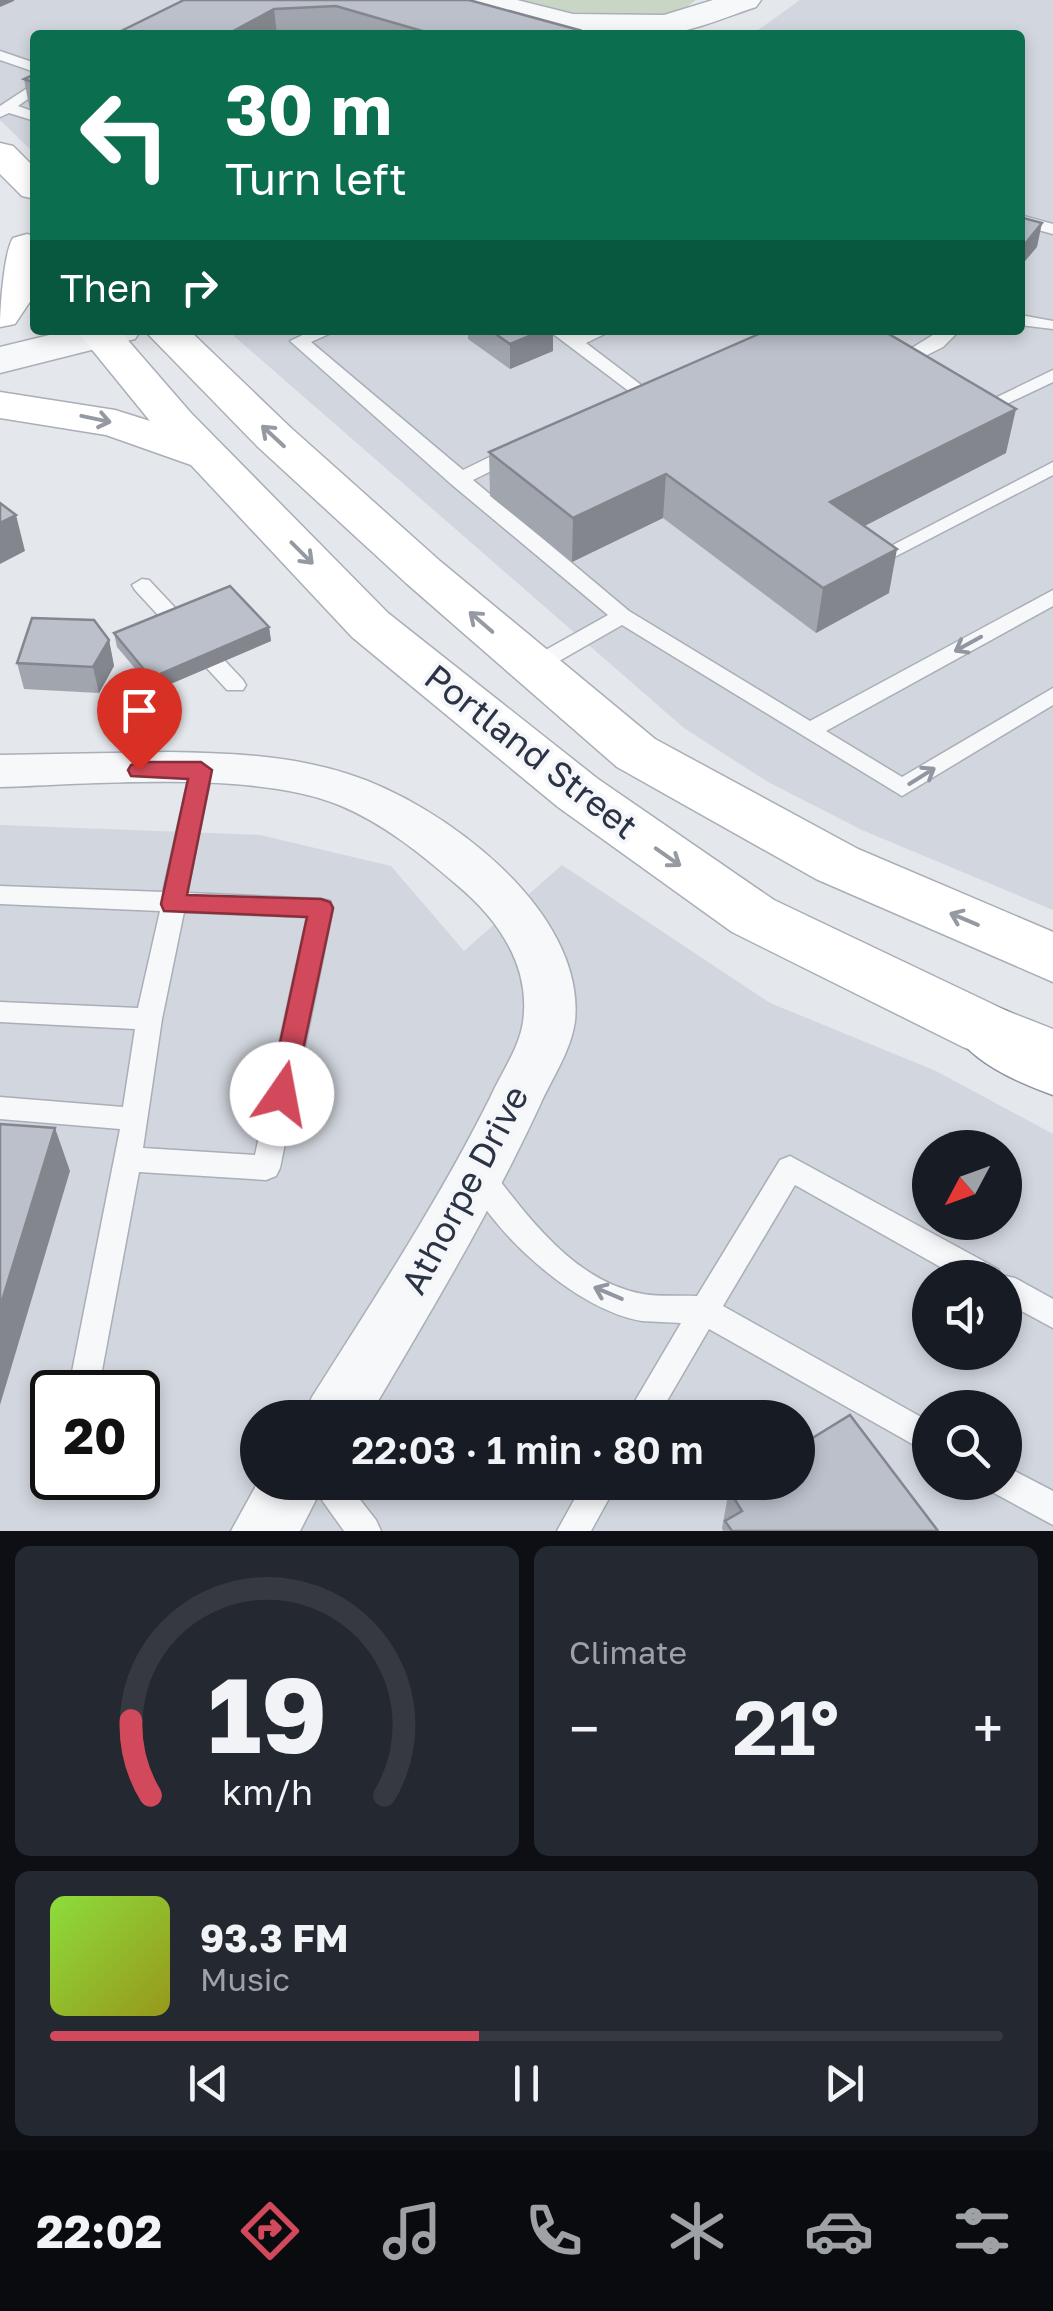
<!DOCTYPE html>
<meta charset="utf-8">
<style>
:root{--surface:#171b24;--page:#242831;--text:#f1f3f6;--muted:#9ea1a6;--line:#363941;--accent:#d1495b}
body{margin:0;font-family:"Golos Text",sans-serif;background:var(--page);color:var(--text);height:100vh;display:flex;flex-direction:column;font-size:38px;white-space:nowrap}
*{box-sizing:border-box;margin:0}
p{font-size:32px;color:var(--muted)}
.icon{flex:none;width:55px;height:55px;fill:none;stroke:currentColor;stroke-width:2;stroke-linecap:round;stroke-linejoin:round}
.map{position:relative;height:1531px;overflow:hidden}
.sheet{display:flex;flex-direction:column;gap:15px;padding:15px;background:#0d0f14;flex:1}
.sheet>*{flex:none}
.guide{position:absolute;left:30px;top:30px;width:995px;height:305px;border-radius:10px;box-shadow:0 5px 15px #0003;background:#0b6e4f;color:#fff;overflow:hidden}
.needle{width:65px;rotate:229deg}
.tools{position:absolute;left:912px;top:1130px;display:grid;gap:20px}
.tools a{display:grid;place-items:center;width:110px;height:110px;border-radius:50%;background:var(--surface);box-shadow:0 5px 15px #0003;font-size:50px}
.speed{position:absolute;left:30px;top:1370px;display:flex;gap:20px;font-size:50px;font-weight:700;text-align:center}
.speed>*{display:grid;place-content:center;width:130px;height:130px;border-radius:50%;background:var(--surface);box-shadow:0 5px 15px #0003;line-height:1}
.speed .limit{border:5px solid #111;border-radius:15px;background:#fff;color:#111}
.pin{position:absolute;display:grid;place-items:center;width:85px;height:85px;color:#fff;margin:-102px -42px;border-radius:50% 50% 50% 0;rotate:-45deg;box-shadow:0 0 10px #0007}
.pin .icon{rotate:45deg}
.me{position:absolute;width:110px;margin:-55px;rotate:12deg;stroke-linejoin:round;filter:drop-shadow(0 0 8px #0008)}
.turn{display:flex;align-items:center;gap:35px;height:210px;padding:0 30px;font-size:45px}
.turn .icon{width:130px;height:130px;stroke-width:2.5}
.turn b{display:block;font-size:70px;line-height:85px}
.then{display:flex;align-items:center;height:95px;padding:0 30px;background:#0003;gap:20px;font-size:38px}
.big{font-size:75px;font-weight:600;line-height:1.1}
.sheet .card{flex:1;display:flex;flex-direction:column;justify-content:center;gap:15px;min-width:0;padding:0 35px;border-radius:15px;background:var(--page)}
.sheet .dial{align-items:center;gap:0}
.dial svg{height:260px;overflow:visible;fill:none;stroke:var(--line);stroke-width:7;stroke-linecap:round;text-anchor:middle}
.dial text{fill:var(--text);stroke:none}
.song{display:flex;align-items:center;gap:30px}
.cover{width:120px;height:120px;border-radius:15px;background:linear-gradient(135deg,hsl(90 70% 55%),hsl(60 70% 35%))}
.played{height:10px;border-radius:5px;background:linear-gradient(90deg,var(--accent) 45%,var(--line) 45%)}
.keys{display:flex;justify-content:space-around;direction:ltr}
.heat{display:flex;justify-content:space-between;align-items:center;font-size:55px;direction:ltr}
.sheet .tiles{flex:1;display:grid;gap:15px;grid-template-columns:1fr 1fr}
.card:last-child{grid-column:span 2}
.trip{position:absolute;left:240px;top:1400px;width:575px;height:100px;border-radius:50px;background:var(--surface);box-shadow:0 5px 15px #0003;font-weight:600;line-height:100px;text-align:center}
.tab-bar{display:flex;height:160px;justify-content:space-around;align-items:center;background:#090b0e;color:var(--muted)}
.tab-bar .icon{width:70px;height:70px}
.tab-bar .current{color:var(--accent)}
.tab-bar b{font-size:45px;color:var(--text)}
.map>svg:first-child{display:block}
.built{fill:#d2d6de;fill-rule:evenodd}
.green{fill:#c9d6c5}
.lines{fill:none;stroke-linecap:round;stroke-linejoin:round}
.service-casing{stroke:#a9aeb7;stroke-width:3}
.minor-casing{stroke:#a9aeb7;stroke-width:3}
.tertiary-casing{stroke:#a9aeb7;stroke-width:3}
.secondary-casing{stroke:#a9aeb7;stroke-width:3}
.motorway-casing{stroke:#8b94a3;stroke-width:3}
.service{fill:#f7f8fa;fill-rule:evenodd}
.minor{fill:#f7f8fa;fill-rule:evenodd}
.tertiary{fill:#f7f8fa;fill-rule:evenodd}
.secondary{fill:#fff;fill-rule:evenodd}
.motorway{fill:#fff;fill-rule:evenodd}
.wall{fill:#a1a5ae}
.shaded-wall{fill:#83868d}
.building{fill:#bbc0ca;stroke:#83868d;stroke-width:2.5}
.oneway{stroke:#959aa2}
.oneway2{stroke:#9196a0}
.route{fill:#d1495b;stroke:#882f3b;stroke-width:2.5}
.labels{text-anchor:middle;stroke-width:8;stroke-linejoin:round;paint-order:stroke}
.street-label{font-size:35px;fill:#2b3445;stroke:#f4f6f9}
</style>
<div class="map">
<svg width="1053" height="1531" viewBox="0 0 1053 1531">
<rect width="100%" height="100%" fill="#e4e7ec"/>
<path class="built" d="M0,0h436l119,35h-520v119l-35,-34z
M800,0h253v910l-191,-80 -94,-48 -84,-54 -457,-398h793v-295h-269z
M0,825l260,10 131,31 73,85 98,-86 208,138 166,68 117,63v397h-1053zM930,1148h75v74h-75zM930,1278h75v74h-75zM52,1392h86v86h-86zM930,1408h75v74h-75zM258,1418h540v64h-540z"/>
<path class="green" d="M518,0h178l-42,30 -17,2z"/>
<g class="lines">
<defs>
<path id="service" d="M0,51l35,12v9l-35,-12z
M35,83v11l-17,12 17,6v9l-26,-8 -9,4v-11z
M1020,215l33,9v10l-33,-9z
M1020,315l33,6v8l-33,-4z
M313,330h25l-27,12 152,128 47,-23h14v8l-51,25 156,131 181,110 243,-131v16l-227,125 76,46 151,-89v17l-151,91 -280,-171 -82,47h-16l-3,-5 3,-5 84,-47 -157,-131 -161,-143z
M548,330h20l7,5 14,-5h24l-27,13 63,48 -9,5 -6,-1z
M941,330h19l-17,17 -42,21 -6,1 -9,-5z
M1053,370v12l-72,34 -6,1 -9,-5z
M1053,462v13l-174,90 -7,2 -10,-6z
M142,579l7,1 94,100 3,5 -3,5h-16l-92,-100 -3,-5z
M201,763l11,8 -25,122 134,6 9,2 3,7 -53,260 -4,8 -10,4 -127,-8 -41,220h-30l52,-263 -120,-10v-22l123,10 12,-78 -135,-7v-20l138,6 22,-97 -160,-7v-18l163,6 27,-121zM184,912l123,5 -52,238 -112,-7 19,-129z
M790,1156l208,113 3,6 14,3 38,21v29l-48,-26v-24h-45l-165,-93 -72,121 207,116v32l-221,-125 -52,89h-32l56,-95c-13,-1 -26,-1 -39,-2 -64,-10 -149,-87 -176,-144l4,-9 10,-3 10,3c39,50 85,114 153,126 17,3 36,1 54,2l83,-136z
M1005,1466l48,25v34l-59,-32 -5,-11h16z
M309,1482h37l30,38 5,11h-37z
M584,1482h34l-27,49h-34z"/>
<path id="minor" d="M168,752c60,1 122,3 180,22 93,29 238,136 227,247 -4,30 -23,57 -35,84 -50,108 -111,210 -172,313h-65l9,-21c62,-98 126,-195 178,-299 11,-25 29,-49 33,-76 8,-56 -25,-103 -66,-137 -36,-31 -74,-62 -118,-80 -84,-35 -246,-21 -339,-18v-32z
M258,1482h67l-25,49h-69z"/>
<path id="tertiary" d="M464,0h53l56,14 91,1 49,-15h48l-5,7c-28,9 -59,23 -89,27 -68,10 -132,-10 -198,-27z
M70,330h71l-6,9 -135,34v-26z"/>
<path id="secondary" d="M0,143l13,3 22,22v31l-13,-3 -22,-22z
M27,234l8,2v58l-20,30 -15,3c0,-19 4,-75 13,-89z
M76,330h43l72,83 197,200 210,166 176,121 233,111 46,18v53l-90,-35 -231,-115 -174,-125 -206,-170 -161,-172 -85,-30 -106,-17v-26l115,18 35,11z
M144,330h45l101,97 150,134 215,178 203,110 195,83v50l-237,-103 -199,-112 -211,-184 -148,-136z"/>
<path id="motorway" d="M985,1003l22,8 46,25v59c-34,-12 -83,-33 -100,-66l10,-18z"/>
</defs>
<use href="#service" class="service-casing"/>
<use href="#minor" class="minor-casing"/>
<use href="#tertiary" class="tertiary-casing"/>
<use href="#secondary" class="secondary-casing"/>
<use href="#motorway" class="motorway-casing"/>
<use href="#service" class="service"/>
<use href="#minor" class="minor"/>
<use href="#tertiary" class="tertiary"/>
<use href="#secondary" class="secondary"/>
<use href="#motorway" class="motorway"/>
</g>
<path class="wall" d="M184,0h285l110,35h-466z
M35,74v38l-5,-1 -6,-32z
M468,330h85v21l-43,18 -42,-30z
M489,452l517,1 -142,73 25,67 -73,40 -153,-115 -91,44 -82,-66z
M269,627l2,14 -117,50 -37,-44 -3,-14z
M109,640l5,26 -15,27 -75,-4 -7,-26z
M729,1490l209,41h-215l-1,-3z"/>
<path class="shaded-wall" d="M0,0h14v1l-14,6z
M274,9l3,26h-51z
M1042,223l-5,24 -17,20v-17z
M544,330h9v21l-43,18v-25z
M1016,409l-10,44 -182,94 6,-45z
M666,474l-3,44 -91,44 1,-44z
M16,515l9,36 -25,13v-41z
M897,549l-8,44 -73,40 7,-45z
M269,627l2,14 -117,50 -3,-13z
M109,640l5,26 -15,27 -6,-26z
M55,1128l15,43 -70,234v-98z"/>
<path class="building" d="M184,0h285l110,30 -8,5h-135l-100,-29 -62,3 -48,26h-113z
M35,74v9l-11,-4z
M1020,217l22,6 -22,27z
M490,330h54l-34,14z
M768,330h114l134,79 -186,93 67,47 -74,39 -157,-114 -93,44 -84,-66z
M0,503l16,12 -16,8z
M230,586l39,41 -118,51 -37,-45z
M32,618l62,2 15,20 -16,27 -76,-4z
M0,1124l55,4 -55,179z
M850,1415l88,116h-206l-7,-10 17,-10 -13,-21 12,-8h57v-35z"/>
<defs><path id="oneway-shaft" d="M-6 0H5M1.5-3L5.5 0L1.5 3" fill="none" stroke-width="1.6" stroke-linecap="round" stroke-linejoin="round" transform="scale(2.5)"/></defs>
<g class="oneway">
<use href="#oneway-shaft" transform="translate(96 419) rotate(12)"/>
<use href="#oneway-shaft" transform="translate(273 436) rotate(-137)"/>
<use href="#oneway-shaft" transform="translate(302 553) rotate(45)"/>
<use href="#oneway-shaft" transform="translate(481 622) rotate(-139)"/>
<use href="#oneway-shaft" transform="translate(668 857) rotate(35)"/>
<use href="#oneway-shaft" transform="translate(964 919) rotate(-157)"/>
</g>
<g class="oneway2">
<use href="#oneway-shaft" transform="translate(968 644) rotate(151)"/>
<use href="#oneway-shaft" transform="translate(922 776) rotate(-32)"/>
<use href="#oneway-shaft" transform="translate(608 1293) rotate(-157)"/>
</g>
<path class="route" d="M139,762h62l11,8 -25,125 134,4 9,3 3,6 -41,194 -10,3 -10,-3 -3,-8 38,-177 -143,-6 -3,-7 27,-125 -57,-3 -3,-6 3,-5z"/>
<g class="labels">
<g class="street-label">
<text transform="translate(531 752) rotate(38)" y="12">Portland Street</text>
<text transform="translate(465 1190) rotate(-62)" y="12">Athorpe Drive</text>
</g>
</g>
</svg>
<div class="tools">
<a><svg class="needle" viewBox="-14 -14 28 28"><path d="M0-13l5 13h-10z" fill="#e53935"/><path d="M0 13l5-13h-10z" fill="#9ea1a6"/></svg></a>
<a><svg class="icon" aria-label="sound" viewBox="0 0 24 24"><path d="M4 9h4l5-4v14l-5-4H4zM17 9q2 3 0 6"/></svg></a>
<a><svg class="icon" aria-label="search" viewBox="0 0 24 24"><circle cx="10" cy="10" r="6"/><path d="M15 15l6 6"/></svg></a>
</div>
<div class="speed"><div class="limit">20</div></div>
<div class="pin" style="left:139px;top:770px;background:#d93025"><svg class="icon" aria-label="arrive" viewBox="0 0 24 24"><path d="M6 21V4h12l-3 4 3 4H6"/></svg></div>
<svg class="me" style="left:282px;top:1094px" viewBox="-20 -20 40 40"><circle r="19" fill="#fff"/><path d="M0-13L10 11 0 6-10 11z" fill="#d1495b"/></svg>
<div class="trip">22:03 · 1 min · 80 m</div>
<div class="guide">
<div class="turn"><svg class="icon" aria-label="left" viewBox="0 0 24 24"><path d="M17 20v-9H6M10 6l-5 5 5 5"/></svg><div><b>30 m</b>Turn left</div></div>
<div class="then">Then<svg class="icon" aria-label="right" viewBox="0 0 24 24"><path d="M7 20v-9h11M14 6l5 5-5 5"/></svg></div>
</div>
</div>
<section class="sheet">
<div class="tiles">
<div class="card dial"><svg viewBox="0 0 100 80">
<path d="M14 69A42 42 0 1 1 86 69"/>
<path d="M14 69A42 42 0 0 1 8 46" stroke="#d1495b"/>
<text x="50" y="56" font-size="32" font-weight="700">19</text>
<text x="50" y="72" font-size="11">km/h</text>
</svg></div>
<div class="card"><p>Climate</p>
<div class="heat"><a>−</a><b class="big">21°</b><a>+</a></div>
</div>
<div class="card">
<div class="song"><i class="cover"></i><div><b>93.3 FM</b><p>Music</p></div></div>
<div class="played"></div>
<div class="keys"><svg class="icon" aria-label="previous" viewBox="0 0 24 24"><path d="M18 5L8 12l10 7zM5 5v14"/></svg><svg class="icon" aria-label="pause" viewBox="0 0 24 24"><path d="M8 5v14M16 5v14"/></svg><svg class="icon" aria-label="next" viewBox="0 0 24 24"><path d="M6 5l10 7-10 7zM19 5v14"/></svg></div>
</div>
</div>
</section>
<nav class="tab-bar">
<b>22:02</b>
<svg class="icon current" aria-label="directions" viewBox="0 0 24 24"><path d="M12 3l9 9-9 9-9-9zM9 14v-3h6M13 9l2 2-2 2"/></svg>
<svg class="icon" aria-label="music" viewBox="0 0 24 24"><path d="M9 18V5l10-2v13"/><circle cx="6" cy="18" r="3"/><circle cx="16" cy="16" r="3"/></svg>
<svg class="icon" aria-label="phone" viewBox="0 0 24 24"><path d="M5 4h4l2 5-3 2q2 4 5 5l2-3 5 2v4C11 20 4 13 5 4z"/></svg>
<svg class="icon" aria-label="climate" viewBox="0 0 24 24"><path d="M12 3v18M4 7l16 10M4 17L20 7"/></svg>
<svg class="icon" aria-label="car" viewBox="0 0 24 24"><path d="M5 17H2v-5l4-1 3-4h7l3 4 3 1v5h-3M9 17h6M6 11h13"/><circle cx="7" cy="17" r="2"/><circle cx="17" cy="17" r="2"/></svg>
<svg class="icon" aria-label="filters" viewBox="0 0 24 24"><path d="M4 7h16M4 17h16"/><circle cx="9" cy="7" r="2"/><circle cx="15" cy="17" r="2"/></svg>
</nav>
